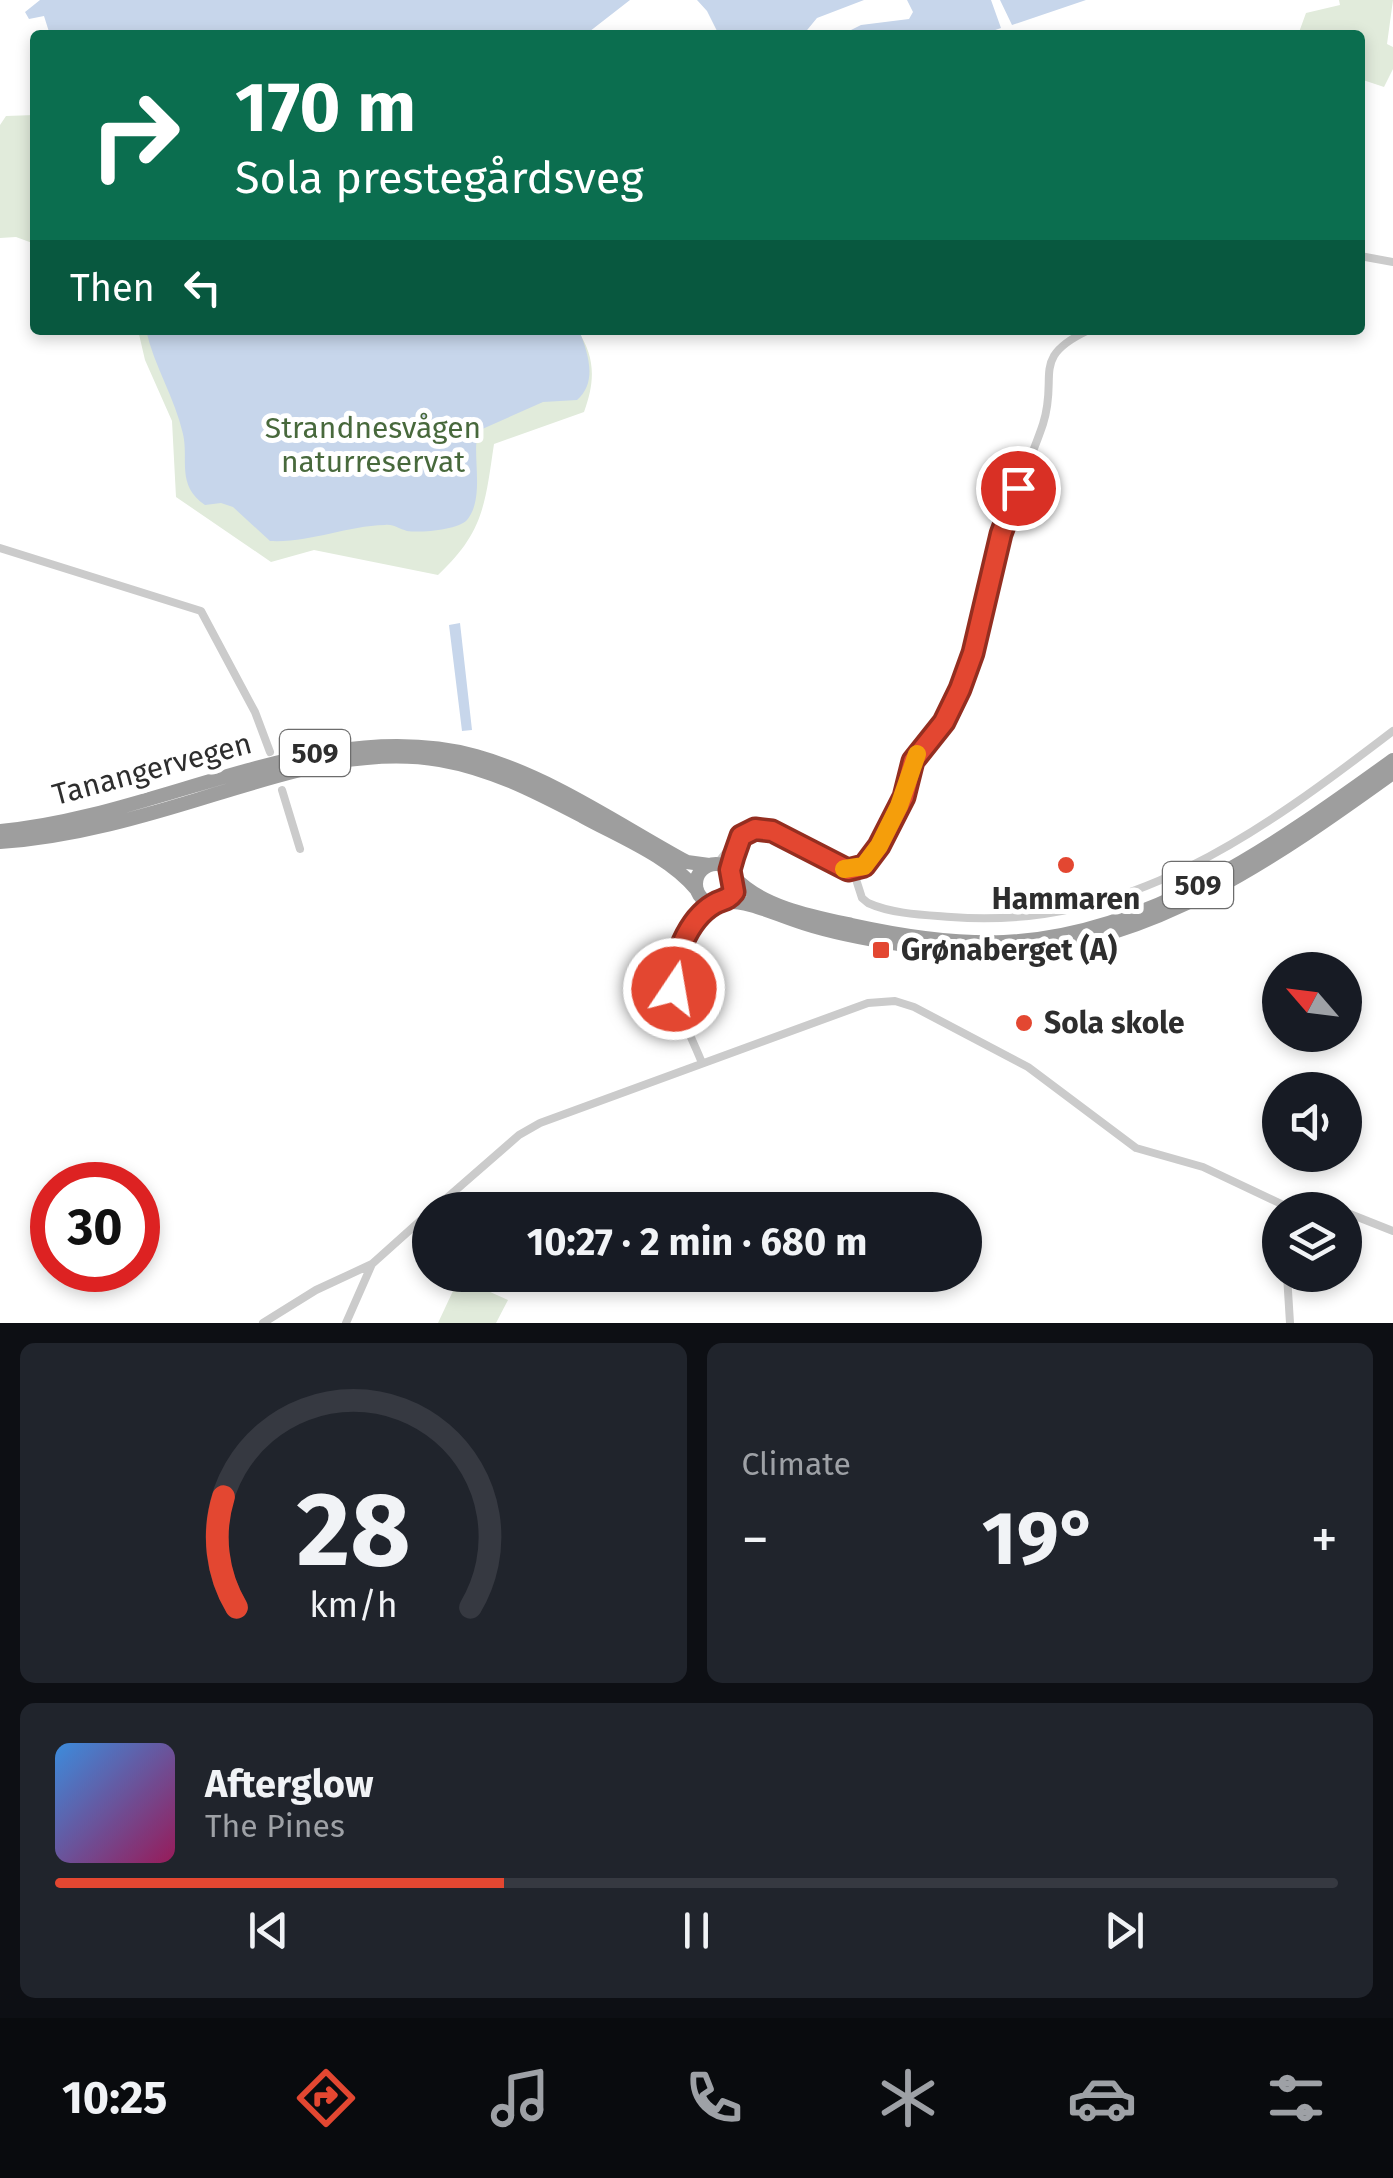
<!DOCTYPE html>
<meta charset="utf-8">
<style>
:root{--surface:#171b24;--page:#20242c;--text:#f1f3f6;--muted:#9ea1a6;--line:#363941;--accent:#e34731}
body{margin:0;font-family:"Fira Sans",sans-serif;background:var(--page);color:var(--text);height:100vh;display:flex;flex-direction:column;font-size:38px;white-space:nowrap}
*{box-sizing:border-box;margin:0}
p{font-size:32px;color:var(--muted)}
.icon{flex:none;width:55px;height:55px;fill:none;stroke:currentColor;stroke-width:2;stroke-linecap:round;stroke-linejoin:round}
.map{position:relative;height:1323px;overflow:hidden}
.details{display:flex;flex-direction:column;gap:20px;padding:20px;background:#0d0f14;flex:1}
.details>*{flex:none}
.hud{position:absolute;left:30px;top:30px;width:1335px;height:305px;border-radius:10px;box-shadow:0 5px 15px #0003;background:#0b6e4f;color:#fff;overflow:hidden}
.needle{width:65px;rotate:298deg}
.buttons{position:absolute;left:1262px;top:952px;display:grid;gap:20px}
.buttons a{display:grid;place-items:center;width:100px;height:100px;border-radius:50%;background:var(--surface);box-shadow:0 5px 15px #0003;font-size:50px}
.speed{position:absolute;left:30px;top:1162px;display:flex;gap:20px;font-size:50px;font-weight:700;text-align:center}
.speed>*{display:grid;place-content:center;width:130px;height:130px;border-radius:50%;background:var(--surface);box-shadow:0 5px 15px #0003;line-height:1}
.speed .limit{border:15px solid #d22;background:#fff;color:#111}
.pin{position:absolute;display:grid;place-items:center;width:85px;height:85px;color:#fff;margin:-42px;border:5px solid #fff;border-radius:50%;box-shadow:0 2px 10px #0007}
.me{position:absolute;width:110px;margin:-55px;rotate:12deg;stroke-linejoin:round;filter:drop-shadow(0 0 8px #0008)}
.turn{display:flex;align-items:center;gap:35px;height:210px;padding:0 40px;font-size:45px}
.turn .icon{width:130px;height:130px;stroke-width:2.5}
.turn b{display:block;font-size:70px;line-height:85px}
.then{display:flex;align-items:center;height:95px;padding:0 40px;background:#0003;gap:20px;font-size:38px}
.big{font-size:75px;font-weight:700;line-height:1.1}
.details .tile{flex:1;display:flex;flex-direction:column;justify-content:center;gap:15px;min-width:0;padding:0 35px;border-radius:15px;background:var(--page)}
.details .dial{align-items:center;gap:0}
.dial svg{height:260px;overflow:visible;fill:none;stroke:var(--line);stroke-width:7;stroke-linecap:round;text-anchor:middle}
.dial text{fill:var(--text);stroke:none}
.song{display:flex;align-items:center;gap:30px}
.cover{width:120px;height:120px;border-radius:15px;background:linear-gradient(135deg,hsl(210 70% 55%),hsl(330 70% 35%))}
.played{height:10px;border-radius:5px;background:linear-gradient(90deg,var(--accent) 35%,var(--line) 35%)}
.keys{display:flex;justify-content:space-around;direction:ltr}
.heat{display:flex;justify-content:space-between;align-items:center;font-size:55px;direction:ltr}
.details .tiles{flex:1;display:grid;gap:20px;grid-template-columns:1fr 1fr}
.tile:last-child{grid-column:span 2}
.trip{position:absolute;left:412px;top:1192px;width:570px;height:100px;border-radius:50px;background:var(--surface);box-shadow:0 5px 15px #0003;font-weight:700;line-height:100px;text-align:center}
.tab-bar{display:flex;height:160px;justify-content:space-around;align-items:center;background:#090b0e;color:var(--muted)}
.tab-bar .icon{width:70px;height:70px}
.tab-bar .on{color:var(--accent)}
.tab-bar b{font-size:45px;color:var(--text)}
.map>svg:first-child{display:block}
.green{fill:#e1ebdb}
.water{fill:#c7d6eb}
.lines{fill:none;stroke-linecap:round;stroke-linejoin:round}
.minor{stroke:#cbcbcb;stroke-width:8}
.trunk{stroke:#9e9e9e;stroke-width:14}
.route-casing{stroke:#942e20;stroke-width:25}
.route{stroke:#e34731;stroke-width:18}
.slow{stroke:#f59e0b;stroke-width:18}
.poi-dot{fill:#e34731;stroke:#fff;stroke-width:4}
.labels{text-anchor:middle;stroke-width:10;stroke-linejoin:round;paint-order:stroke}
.shield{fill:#fff;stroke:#6d6d6d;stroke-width:2.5}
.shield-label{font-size:28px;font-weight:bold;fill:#2e2e2e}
.park-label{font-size:30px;fill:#48693c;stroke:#fff}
.street-label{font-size:30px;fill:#2e2e2e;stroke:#fff}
.poi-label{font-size:30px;font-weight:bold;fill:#2e2e2e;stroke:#fff;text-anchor:start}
</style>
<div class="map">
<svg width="1393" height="1323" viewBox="0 0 1393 1323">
<rect width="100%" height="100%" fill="#fff"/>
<path class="green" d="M1339,0h54l-6,44 6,3v22l-9,18 -24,-8v-44h-62l8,-22 34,-8z
M35,115v129l-19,-7 -16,1v-113l6,-9z
M138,330h439c19,27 18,52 7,82l-90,32c-9,60 -10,88 -56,131l-124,-25 -43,12 -95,-65 -4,-76 -27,-61z
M459,1278l49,22 -12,23h-58z"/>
<path class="water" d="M40,0h590l-45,35h-535l-6,-19 -15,3 -4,-7z
M697,0h167l-47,18 -14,17h-84l-12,-24z
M907,0h84l10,28 -20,7h-140l20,-10 48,-6 4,-7z
M1000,0h86l-74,25z
M146,330h433c9,23 19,52 -2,70l-34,2 -63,28c-11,17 7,66 -13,90 -9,10 -47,13 -60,11 -8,-2 -13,-7 -22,-6 -40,1 -75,18 -115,16l-37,-34 -12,-4 -16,2c-29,-20 -16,-45 -22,-71 -8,-36 -29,-68 -37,-104z
M460,623l12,107 -10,1 -13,-106z"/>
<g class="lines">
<path class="minor" d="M1360,256l33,6
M0,548l201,63 54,101 15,40
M282,790l18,59
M717,864l18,-23 20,-12 17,2 76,39c38,0 53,-77 64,-105 5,-14 18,-25 27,-37 12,-15 22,-36 28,-54 16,-43 20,-91 32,-135 12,-39 31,-76 44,-115 16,-49 -14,-66 46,-94
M730,870l10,-29
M853,870l9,28 6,5c24,11 57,12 83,14 176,14 310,-85 442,-186
M701,897c-5,24 -21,43 -26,67 -8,31 16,70 27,99
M696,923l19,-19
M433,1210l86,-75 21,-12 328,-120 27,-2 19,6 114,60 108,81 67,19 91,43
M1345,1212l48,19
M1287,1275l3,48
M263,1323l53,-33 56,-26
M346,1323l26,-59 58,-52"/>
<path class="trunk" d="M0,831c159,-14 321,-117 476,-75 75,21 143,69 211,106l22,3
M0,842c74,-5 145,-26 216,-48 74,-22 146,-47 224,-34 52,9 96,32 142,56 38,21 87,40 115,74
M696 884a20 20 0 1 1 40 0a20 20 0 1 1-40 0Z
M734,877c27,30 80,40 118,48 50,11 101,19 152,17 146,-6 275,-100 389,-182
M722,902c28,-2 54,13 81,21 31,10 63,16 96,21 35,5 70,9 106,8 146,-6 274,-97 388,-179"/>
</g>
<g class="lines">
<defs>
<path id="route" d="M674,989c-3,-28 14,-70 40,-85 9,-5 13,-3 20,-12l-4,-22 4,-14 7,-20 14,-7 17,2 76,39 16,-4 15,-20 25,-49 9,-36 31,-39 16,-33 13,-36 28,-119 17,-46"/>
</defs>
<use href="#route" class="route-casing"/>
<use href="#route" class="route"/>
<path class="slow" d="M844,869l20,-3 15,-20 20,-40 18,-52"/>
</g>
<g class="poi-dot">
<circle cx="1066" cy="865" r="10"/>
<rect x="871" y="940" width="20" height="20" rx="5"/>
<circle cx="1024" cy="1023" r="10"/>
</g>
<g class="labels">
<g class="shield">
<rect x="280" y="730" width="70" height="46" rx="8"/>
<rect x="1163" y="862" width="70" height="46" rx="8"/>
</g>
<g class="shield-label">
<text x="315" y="763">509</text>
<text x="1198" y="895">509</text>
</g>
<g class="park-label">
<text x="373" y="438">Strandnesvågen<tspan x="373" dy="34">naturreservat</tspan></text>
</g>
<g class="street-label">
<text transform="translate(152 769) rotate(-15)" y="10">Tanangervegen</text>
</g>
<g class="poi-label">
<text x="1066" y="909" text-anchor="middle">Hammaren</text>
<text x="901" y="960">Grønaberget (A)</text>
<text x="1044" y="1033">Sola skole</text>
</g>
</g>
</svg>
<div class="buttons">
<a><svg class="needle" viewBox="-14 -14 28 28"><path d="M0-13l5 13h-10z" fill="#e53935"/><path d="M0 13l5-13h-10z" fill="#9ea1a6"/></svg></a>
<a><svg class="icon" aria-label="sound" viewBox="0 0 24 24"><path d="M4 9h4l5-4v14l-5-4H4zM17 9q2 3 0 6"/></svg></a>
<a><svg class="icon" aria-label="layers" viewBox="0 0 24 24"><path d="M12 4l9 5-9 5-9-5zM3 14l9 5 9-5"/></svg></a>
</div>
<div class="speed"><div class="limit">30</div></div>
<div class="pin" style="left:1018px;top:488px;background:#d93025"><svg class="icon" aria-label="arrive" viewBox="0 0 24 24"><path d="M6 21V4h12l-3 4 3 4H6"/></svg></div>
<svg class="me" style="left:674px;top:989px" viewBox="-20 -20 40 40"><circle r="17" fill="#e34731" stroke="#fff" stroke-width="3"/><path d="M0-11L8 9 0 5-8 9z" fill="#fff"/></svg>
<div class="trip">10:27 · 2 min · 680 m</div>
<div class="hud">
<div class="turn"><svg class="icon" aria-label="right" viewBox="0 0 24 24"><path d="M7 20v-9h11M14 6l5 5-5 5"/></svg><div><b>170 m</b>Sola prestegårdsveg</div></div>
<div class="then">Then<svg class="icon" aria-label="left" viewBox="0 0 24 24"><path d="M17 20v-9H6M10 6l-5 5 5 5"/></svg></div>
</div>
</div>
<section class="details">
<div class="tiles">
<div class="tile dial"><svg viewBox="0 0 100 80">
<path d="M14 69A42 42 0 1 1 86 69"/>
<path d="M14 69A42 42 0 0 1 10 35" stroke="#e34731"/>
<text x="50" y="56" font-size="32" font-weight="700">28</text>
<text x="50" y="72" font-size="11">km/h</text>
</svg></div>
<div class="tile"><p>Climate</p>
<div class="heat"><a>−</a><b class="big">19°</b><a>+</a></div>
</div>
<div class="tile">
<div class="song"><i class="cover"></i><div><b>Afterglow</b><p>The Pines</p></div></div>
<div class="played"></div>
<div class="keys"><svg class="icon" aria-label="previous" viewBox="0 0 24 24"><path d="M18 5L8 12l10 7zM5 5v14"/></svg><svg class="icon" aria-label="pause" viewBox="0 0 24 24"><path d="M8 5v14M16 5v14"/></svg><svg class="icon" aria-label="next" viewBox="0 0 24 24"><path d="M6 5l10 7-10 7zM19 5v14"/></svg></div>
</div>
</div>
</section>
<nav class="tab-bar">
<b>10:25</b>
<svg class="icon on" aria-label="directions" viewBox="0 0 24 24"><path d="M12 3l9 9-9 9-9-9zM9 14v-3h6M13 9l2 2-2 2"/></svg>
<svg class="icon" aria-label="music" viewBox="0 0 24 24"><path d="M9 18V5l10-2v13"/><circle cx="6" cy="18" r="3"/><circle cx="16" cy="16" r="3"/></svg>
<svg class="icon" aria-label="phone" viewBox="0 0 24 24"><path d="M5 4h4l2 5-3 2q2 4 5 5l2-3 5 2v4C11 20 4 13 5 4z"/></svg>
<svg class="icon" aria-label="climate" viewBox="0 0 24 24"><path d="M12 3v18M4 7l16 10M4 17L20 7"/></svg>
<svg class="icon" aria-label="car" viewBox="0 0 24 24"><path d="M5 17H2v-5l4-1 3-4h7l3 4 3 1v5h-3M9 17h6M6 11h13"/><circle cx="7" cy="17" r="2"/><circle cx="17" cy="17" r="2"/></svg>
<svg class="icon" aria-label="filters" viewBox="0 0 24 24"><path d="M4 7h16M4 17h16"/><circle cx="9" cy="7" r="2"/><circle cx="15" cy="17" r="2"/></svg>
</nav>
